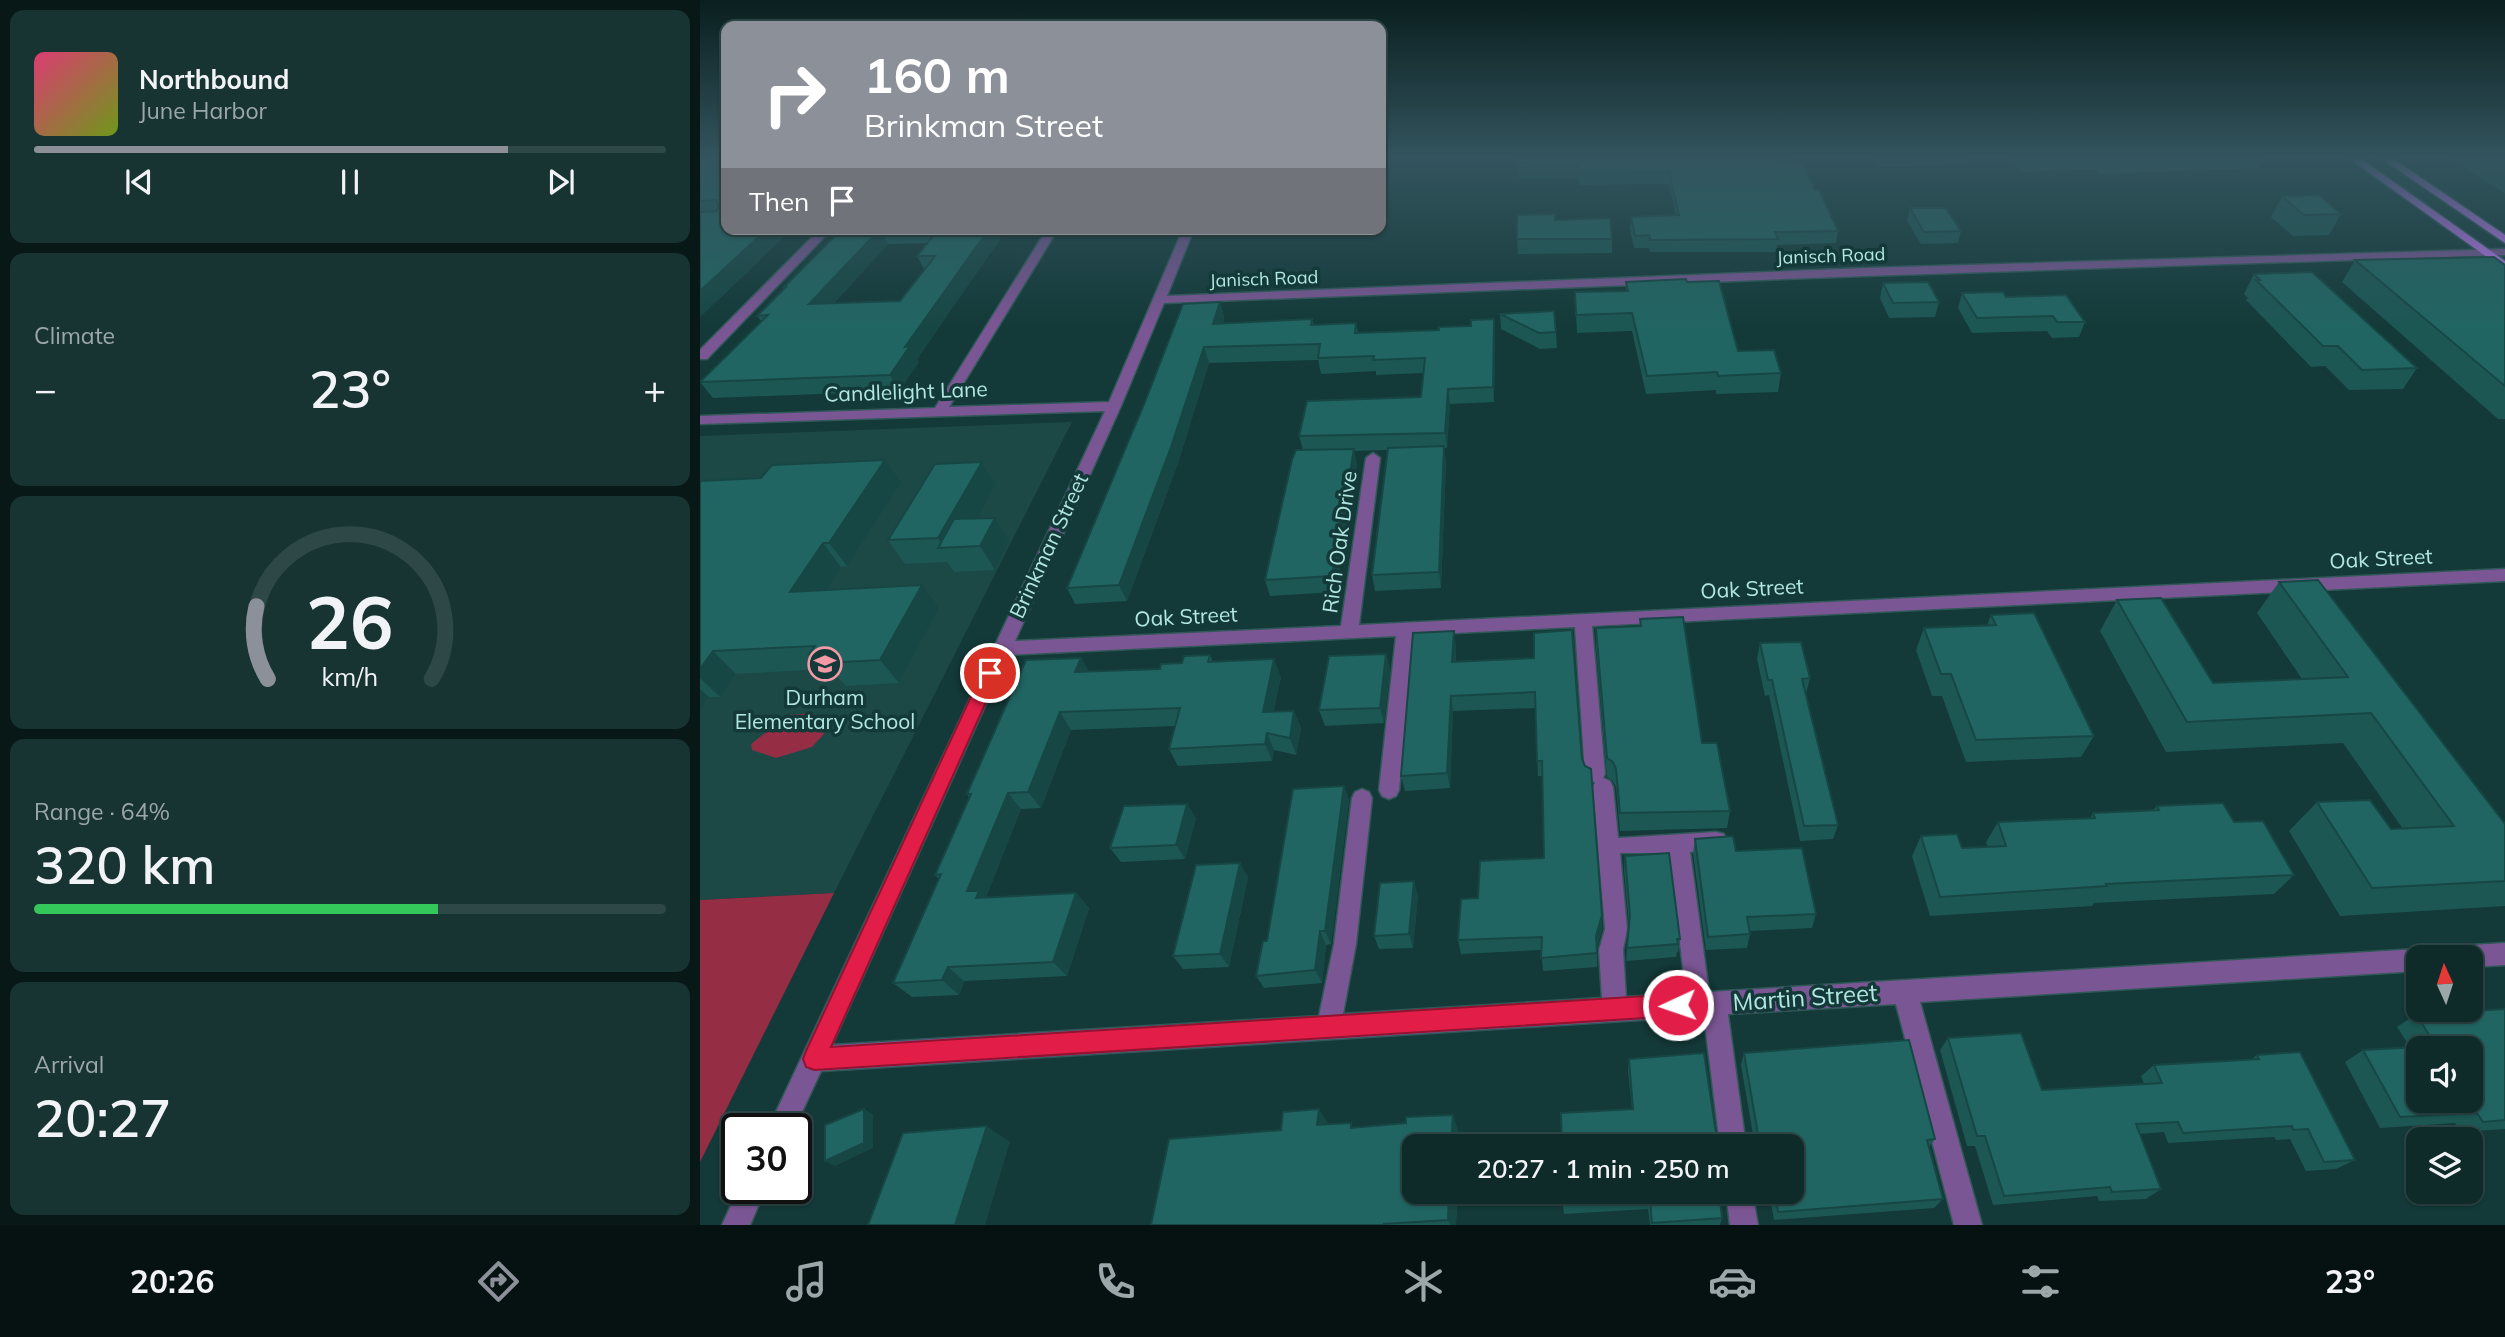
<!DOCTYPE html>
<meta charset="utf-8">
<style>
:root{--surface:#0e2b2a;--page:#173332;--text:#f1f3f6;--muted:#9ba7a8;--line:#2e4747;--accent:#8c9099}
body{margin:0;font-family:Mulish,sans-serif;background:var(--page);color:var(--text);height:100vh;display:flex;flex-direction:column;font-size:26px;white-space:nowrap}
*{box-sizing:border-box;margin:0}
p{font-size:23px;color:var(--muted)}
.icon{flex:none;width:38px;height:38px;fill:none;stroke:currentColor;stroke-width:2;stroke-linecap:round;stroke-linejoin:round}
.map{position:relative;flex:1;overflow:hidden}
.panel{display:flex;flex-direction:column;gap:10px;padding:10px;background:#081817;width:700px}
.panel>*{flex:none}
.banner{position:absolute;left:21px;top:21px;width:665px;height:214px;border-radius:14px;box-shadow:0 2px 5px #0004,0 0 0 2px var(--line);background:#8c9099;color:#fff;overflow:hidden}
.needle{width:46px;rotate:357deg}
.controls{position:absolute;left:1706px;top:945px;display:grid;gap:14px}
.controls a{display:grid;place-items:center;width:77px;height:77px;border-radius:14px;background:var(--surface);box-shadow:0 2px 5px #0004,0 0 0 2px var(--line);font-size:35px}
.speed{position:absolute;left:21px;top:1113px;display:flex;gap:14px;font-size:35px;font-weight:700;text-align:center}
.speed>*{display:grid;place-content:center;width:91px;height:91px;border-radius:50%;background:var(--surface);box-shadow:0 2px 5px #0004,0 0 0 2px var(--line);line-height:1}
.speed .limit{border:4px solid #111;border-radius:10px;background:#fff;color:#111}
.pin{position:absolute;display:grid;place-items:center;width:60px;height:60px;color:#fff;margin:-30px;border:4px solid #fff;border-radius:50%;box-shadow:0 2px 7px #0007}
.me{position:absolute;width:77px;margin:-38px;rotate:267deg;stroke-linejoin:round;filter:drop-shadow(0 0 5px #0008)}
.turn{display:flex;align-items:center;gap:24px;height:147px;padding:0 28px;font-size:32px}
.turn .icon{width:91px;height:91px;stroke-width:2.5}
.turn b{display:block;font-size:49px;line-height:60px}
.then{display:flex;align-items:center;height:66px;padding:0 28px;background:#0003;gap:14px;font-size:26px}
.big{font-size:52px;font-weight:600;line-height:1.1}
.panel .card{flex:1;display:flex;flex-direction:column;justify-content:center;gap:10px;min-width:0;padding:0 24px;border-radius:14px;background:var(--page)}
.panel .dial{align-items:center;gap:0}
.dial svg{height:182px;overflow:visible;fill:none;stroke:var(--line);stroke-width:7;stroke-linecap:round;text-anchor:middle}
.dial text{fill:var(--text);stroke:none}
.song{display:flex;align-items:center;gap:21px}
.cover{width:84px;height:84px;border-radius:10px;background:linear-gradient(135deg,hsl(340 70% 55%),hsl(80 70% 35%))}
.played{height:7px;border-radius:4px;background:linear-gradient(90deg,var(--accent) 75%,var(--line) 75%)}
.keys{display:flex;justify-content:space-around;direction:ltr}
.heat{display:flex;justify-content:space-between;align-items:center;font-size:38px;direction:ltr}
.charge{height:10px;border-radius:5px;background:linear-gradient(90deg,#34c759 64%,var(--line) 0)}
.trip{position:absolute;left:702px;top:1134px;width:402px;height:70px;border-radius:14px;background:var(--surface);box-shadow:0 2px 5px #0004,0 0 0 2px var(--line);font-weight:600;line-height:70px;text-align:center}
.tab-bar{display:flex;height:112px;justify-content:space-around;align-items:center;background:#061111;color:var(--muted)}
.tab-bar .icon{width:49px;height:49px}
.tab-bar .on{color:var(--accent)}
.tab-bar b{font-size:32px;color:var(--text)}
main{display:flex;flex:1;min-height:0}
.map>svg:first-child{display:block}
.built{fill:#1c4846}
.green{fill:#952d45}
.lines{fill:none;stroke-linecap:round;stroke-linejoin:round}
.minor-casing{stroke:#2f5857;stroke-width:3}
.major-casing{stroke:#2f5857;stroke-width:3}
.minor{fill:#7b5694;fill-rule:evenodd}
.major{fill:#c274f4;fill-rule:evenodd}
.wall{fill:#1c5754;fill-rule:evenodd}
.shaded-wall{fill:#174745}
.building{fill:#216562;stroke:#174745;stroke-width:2;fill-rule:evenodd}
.route{fill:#e11d48;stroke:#92132f;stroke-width:2}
.labels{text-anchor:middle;stroke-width:7;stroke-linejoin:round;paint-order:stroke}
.far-street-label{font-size:18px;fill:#b1e6e2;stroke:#133938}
.street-label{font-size:21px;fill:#b1e6e2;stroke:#133938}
.poi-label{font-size:21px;fill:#b1e6e2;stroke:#133938}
.near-street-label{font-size:24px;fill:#b1e6e2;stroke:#133938}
</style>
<main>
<section class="panel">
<div class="card">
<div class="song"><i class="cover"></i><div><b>Northbound</b><p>June Harbor</p></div></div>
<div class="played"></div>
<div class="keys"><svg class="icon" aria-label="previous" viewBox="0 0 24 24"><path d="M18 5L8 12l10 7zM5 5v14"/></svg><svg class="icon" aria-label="pause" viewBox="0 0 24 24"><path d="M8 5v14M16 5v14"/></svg><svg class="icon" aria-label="next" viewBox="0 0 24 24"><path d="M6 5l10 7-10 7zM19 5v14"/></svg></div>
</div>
<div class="card"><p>Climate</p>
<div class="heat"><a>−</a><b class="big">23°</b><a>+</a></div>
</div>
<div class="card dial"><svg viewBox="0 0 100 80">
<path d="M14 69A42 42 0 1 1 86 69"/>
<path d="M14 69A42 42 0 0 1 9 37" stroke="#8c9099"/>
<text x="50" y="56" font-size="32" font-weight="700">26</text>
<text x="50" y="72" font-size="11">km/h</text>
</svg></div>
<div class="card"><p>Range · 64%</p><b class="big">320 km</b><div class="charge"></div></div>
<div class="card"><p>Arrival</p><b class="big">20:27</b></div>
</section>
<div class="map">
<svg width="1805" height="1225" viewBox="0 0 1805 1225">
<rect width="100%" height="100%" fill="#133938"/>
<path class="built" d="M372,422l-238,471 -134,7v-464z"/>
<path class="green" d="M113,713l11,21 -12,13 -36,11 -24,-8 -1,-6 37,-29z
M134,893l-134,269v-262z"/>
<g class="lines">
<defs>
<path id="minor" d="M120,229h12l-125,130h-7v-9z
M347,229h11l-109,178 160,-5 74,-173h11l-27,67 698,-28 640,-19v6l-640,21 -701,27 -43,103 -106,235 326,-15 25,-168 7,-5 7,5 -21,167 1146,-56v12l-913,45 13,148 -2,4 7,3 3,6 5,51 98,-6 8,2 3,7 -3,7 -34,4 19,140 709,-43 8,3 2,5h-10v14l-498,31 62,223h-28l-58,-221 -168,10 18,132h-26l-16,-130 -883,55 -27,58h-26l337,-718 -405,13v-8l235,-8zM875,627l10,147 3,6 7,2 -2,5 12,142 -6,21 3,48 -259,16 13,-70 16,-146 -3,-6 -7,-3 -7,3 -3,6 -18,146 -15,72 -487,29 176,-390 388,-19 -17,154 3,6 7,3 7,-3 3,-6 15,-155zM920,853h49l17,140 -60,4 -3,-47 4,-21z
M1805,943v22l-34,2v-10h-28l4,-8 8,-3z
M39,1188h27l-16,37h-28z
M1026,1192h26l6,33h-28z"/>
<path id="major" d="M1646,156h11l148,105v9z
M1678,156h11l116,79v8z"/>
</defs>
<use href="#minor" class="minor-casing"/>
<use href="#major" class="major-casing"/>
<use href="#minor" class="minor"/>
<use href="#major" class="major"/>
</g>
<path class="wall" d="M0,156l92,73 -92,88z
M814,156h278l-4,6 27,28 23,41 -2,12 -59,2 -1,7h-126l-1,-4h-15l-4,-19 1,-12 45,-2 -7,-31 -90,1 -1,-8 -59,2 -2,-20h-3z
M1171,156h99l-2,8 -91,3z
M1308,156h257l-6,12 -159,6 -4,-5 -75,3z
M1741,156h64v38l-51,-34h-6z
M1582,196l59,18 -12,21 -36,1 -22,-19z
M1210,208l51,23 -3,12 -37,1 -14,-23z
M855,220l57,19v14l-94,1 -1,-15z
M142,229h165l-90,130 2,3 -20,29 -186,7 -13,-16 62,-60 -5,-6 28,-28 -1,-1zM228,243l-11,13 7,13 -24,32 -66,2 54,-59z
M1655,260l150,5v154h-7l-156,-137z
M1554,274l163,94 -14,21 -54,1 -24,-24 -14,1 -65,-67 2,-2 -4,-4z
M926,282h61l51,69 43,22 -3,19 -62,2v-4l-70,4 -14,-63 -55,2 -2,-41 51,-1z
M1183,283l56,19 -4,15 -46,1 -9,-20z
M1262,293l44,4 79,25 -6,15 -27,1 -5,-7 -75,2 -14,-25z
M520,302l4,15 -1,6 89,-4 2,6 42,-2 2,10 137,1 -1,68 -44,2 -3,44h-3l2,14 -5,126 -66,3 -3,-16 15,-125 -33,1 3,14 -21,127 -66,4 -5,-16 38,-130 -4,-14 122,-39 2,-24 -47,2v-4l-55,3 -3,-14 -109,3 -31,100 -51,138 -52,3 -8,-16z
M800,314l56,18 1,16 -17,1 -39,-20z
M282,462l13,23 -18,33h18l14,23 -14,29 -41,2 -7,-10 -42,2 -17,-24z
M0,481l201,2 -54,83 -6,1 -15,23 113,18 -40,75 -53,3 -9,-9h-7l-7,-8 -87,5 -16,23h-11l-9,14z
M1579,582l226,242v82l-165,10 -51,-85 28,-29 74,27h12l-60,-86 -177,9 -66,-121 17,-31 96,83 89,-4 -45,-66z
M1291,615l103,121 -13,21 -115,5 -24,-66h-10l-16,-46 8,-22 63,-2z
M940,619l62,124 28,68 -3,17 -107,3 -4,-44 -4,-7 -5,-3 -11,-130v-19l44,-2z
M1060,643l50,35 -4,16 32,131 -5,14 -33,2 -31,-146 -4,1 -8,-37z
M756,646v15l78,-3 48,101 20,170 -5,19v19l-54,4 -2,-21 -80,4 -3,-14 20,-42 66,-40 -1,-82h-5l-2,-68 -83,3 -3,77 -45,3 -4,-15z
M686,654l4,16 -6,53 -59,3 -6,-16z
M510,655l3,7 68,15 -8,35 21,-1 7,17 -5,27 -22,-5 -2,11 -94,5 -9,-17 6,-23 -104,4 -30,78 -20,1 -35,88 90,-4 13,15 -22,68 -103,5 -5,14 -47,2 -19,-14 46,-104 -4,-4 34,-78 -2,-3 114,-136 8,14 71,-3z
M644,786l5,15 -18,143 -5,1 -4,38 -58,5 -8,-12 11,-35z
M1457,806l77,16 60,53 -20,19 -180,9 -2,3 -162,10 -18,-60 9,-20 41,12 26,-1 -2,-5 12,-20 92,-4 3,-5 60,-3z
M496,818l-11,41 -64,3 -11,-14z
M995,839l41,12 80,63 -4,14 -62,3v3l-3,14 -41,2 -13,-97z
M925,856l55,83 -2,13h-1l-1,5 -50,4 3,-36 -5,-55z
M548,877l-19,90 -46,2 -10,-13z
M718,895l-5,53 -34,1 -5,-13z
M1805,1009v120l-45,3 -5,-9 -75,5 -35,-66 18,-12 47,-3 -13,-20 19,-13z
M1248,1038l94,52 102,-6 -3,-8 13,-11 96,-5 7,-5 98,105 -19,9 -30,2 -16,-32 -14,1 -2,-3 -106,6 -4,-11 -25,2 22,55 -15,10 -47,2 -2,-5 -104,9 -18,-59h-8l-27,-96z
M1044,1053l191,86 -6,8 14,52 -9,9 -160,12 -5,-28h23v-46h-37l-14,-81z
M929,1059l89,87 -86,-37 -4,-38z
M629,1124l25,3 106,8 -4,90h-305l130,-95z
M1019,1192l3,26 -2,7h-70l-2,-16 -84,5 -1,-9z"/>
<path class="shaded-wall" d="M1087,156h5l-11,18 2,-12z
M67,229h25l-92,88v-26z
M180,229l8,15 -69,76 -10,-16z
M289,229h18l-90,130 2,3 -20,29 -9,-16 15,-28z
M520,302l4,15 -6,22 -5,-15z
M794,319l1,15 -1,68 -1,-15z
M504,347l5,16 -31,100 -51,138 -8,-16z
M748,389l2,15 -3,44 -2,-15z
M744,446l2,16 -5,126 -2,-16z
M654,449l3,16 -21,127 -4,-16z
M185,460l16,23 -54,83 -18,-23z
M282,462l13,23 -33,62 -17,1 -7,-10z
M295,518l14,23 -14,29 -15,-24z
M123,543l18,24 -31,48 -20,-23z
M222,585l17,23 -40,75 -19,-23z
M754,631l2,15 -1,31 -3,-15z
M13,651l23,23 -16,23 -20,-19v-9z
M686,654l4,16 -6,53 -4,-15z
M381,658l10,17 -16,-3z
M574,659l7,18 -11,53 -7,-18z
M0,689l9,8 -9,14z
M751,696l2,15 -3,77 -3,-15z
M594,711l7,17 -5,27 -6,-17z
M360,712l11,18 -30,78 -13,-16z
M567,733l7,17 -2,11 -7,-17z
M644,786l5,15 -18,143 -6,-13z
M308,793l13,16 -35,89 5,15 -24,-22z
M487,804l9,14 -11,41 -9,-14z
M540,863l8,14 -19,90 -9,-13z
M714,881l4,14 -5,53 -4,-14z
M376,893l13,15 -22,68 -14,-14z
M902,915v14l-6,20v-13z
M620,931l6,14 -4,38 -7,-13z
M248,967l16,14 -5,14 -17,-15z
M164,1109l9,5v34l-38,18 -10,-5z
M619,1109l13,20 -15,-4z
M753,1115l7,20 -1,11h-8z
M287,1126l23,16 -25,83h-30z
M749,1192h8l-1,33h-6l-2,-5z"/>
<path class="building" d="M0,156h26v73h41l-67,62v-79l16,-1 3,-3 -3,-8 -16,1z
M817,156h270l-4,6h20l12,28 4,-1 19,42 -63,1 3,7 -128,1 -1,-5 -14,1 -4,-19 48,-2 -10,-43 -90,1 -1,-7 -59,1z
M1792,156h13v8z
M1619,195l22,19 -37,1 -22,-19z
M1210,208h36l15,23 -37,1z
M855,214v6l55,-2 2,21h-95v-24z
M142,229h47h-9l-71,75 91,-3 35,-45h-18l22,-27h50l-84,118 5,-1 -20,29 -190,7 68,-67 -11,1 29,-29h-2z
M1794,257l11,8v121l-150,-126z
M1612,272l105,96 -55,2 -24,-24h-15l-67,-66h4l-6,-6z
M986,279l1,3 32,-1 19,70 36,-1 7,23 -63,3 -1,-4 -70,4 -15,-63 -56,2 -1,-23 53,-1 -2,-9z
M1228,282l11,20 -46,1 -10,-20z
M1303,292l3,5 60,-2 19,27h-28l-4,-6 -76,2 -15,-25z
M520,302l-7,22 99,-5 -1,6 45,-2 -1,10 84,-3v-3l32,-1v-6l23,-1 -1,68 -45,2 -3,44 -146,3 8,-35 114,-4 4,-39 -52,2 1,-4 -56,2 2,-14 -116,3 -33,100 -52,138 -52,3 78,-186 38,-98z
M854,311l2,21 -17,1 -39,-19z
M744,446l-5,126 -67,3 16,-127z
M654,449l-22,127 -67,4 27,-120 4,-10z
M185,460l-56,83h-6l-33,49 132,-7 -42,75 -55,3 6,-10 -22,1 6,-8 -102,5 -13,18v-188l61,-3 11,-13z
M282,462l-44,76 -50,2 47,-76z
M295,518l-15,28 -42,2 16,-29z
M1618,580l187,244v57l-133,7 -55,-86 53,-2 21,29 63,-3 -83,-113 -184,9 -70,-122 44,-2 52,85 135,-6 -69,-95z
M1334,613l60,123 -118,4 -25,-66h-10l-17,-46 72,-3 -5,-10z
M983,617l19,126h15l13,68 -110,2 -4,-44 -3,-7 -6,-4 -11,-130 45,-2 -1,-7z
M872,630l10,129 3,7 6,3 11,146 -6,21 1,17 -56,5 1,-21 -84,3 3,-41 17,-1 2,-37 64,-3 -2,-97h-5l-2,-69 -84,4 -4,77 -46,3 12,-143 41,-2 -2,31 82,-4v-25z
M1101,642l9,36 -8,1 36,146 -34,1 -32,-146h-4l-8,-37z
M686,654l-6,54 -61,2 10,-54z
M510,655l-2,7 66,-3 -11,53 31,-1 -4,27 -23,-5 -2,11 -96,5 11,-41 -120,4 -32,80 -20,1 -41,98h12l-3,7 100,-5 -23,69 -105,5 -6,13 -49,3 48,-109 -6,1 36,-81h-4l59,-134 55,-2 -6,14 85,-3 1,-5 21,-1 2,-7z
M644,786l-19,145h-5l-5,39 -59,6 7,-35h4l26,-152z
M1523,803l11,19 29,-1 31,54 -188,9 1,2 -167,11 -19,-61 36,-2 5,14 44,-2 -8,-24 97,-4 -2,-5 66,-3 -2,-4z
M487,804l-11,41 -66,3 14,-42z
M1033,836l3,15 66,-3 14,66 -69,3 3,17 -42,3 -13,-98z
M969,853l11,86h-3l1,5 -51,4 3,-33 -5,-59z
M540,863l-20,91 -47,2 23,-91z
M714,881l-5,53 -35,2 6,-53z
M1805,1009v111l-22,2 -6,-9 -77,4 -37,-67 73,-4 -20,-32zM1718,1048h53v53h-53z
M1321,1033l21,57 120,-7 -8,-18 105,-6 -2,-4 43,-3 55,108 -31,2 -16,-33 -15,1 -1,-4 -109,7 -5,-11 -42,2 25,65 -49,3 -2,-5 -106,9 -19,-60h-8l-29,-98z
M1209,1040l26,99 -8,1 16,59 -165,13 -3,-20h17v-46h-32l-16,-93z
M1004,1053l14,93h-156l-1,-33 72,-4 -4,-50z
M164,1109v34l-39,18v-36z
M619,1109l-2,16 34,-2v5l55,-5v-6l47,-2 -2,31h-37v46h35l-1,28 -64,4v1h-233l18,-86 112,-9 2,-18z
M287,1126l-32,99h-87l35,-92z
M863,1192h156l3,26 -70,5 -2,-23 -87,5z"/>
<linearGradient id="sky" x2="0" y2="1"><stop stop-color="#0a1f1f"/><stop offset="0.48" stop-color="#33545e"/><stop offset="1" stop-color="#33545e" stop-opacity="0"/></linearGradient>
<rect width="1805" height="327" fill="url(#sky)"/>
<path class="route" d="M290,666l6,2 3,5 -168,374 847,-53 7,4 4,7 -4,8 -7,3 -864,54 -8,-3 -3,-8 3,-8 176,-378 2,-5z"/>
<defs>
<symbol id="school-ring" viewBox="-11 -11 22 22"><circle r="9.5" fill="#133938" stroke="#f39aa7" stroke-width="1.5"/><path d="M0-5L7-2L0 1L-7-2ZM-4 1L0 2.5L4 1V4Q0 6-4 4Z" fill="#f39aa7"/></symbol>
</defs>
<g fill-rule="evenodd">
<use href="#school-ring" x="106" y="645" width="38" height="38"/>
</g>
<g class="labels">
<g class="far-street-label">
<text transform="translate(1131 256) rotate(-2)" y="6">Janisch Road</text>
<text transform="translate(564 279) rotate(-2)" y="6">Janisch Road</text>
</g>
<g class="street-label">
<text transform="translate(206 392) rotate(-2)" y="7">Candlelight Lane</text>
<text transform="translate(640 542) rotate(-82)" y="7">Rich Oak Drive</text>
<text transform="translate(349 546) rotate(-65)" y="7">Brinkman Street</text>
<text transform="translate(1681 559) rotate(-3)" y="7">Oak Street</text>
<text transform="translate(1052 589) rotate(-3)" y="7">Oak Street</text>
<text transform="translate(486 617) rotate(-3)" y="7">Oak Street</text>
</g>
<g class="poi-label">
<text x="125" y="705">Durham<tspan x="125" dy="24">Elementary School</tspan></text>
</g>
<g class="near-street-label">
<text transform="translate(1105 998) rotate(-4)" y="8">Martin Street</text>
</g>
</g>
</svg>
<div class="controls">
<a><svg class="needle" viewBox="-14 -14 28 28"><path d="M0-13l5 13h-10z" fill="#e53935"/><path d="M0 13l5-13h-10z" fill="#9ba7a8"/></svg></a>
<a><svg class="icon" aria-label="sound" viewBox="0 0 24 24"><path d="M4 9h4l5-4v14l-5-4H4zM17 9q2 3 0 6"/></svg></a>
<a><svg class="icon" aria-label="layers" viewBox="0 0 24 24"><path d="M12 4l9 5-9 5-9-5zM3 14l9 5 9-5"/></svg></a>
</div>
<div class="speed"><div class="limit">30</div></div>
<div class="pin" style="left:290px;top:673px;background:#d93025"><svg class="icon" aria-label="arrive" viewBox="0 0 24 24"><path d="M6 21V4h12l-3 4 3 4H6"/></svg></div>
<svg class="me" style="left:978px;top:1005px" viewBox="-20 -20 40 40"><circle r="17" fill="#e11d48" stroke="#fff" stroke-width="3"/><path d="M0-11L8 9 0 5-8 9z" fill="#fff"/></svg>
<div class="trip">20:27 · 1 min · 250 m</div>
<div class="banner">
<div class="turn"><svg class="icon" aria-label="right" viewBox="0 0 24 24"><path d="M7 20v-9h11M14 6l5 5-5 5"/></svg><div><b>160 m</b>Brinkman Street</div></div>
<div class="then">Then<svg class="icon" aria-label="arrive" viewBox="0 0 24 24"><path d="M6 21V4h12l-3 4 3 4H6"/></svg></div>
</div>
</div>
</main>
<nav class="tab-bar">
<b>20:26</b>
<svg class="icon on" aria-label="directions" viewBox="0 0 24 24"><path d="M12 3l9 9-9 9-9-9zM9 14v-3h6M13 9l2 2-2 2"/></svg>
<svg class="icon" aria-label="music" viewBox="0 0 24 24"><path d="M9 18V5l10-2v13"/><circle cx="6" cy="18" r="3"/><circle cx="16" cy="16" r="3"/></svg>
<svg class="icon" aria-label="phone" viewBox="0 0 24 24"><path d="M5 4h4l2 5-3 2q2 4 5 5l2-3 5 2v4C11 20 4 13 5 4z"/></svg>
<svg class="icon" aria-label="climate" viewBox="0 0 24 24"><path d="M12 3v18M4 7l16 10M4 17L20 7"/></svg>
<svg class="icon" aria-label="car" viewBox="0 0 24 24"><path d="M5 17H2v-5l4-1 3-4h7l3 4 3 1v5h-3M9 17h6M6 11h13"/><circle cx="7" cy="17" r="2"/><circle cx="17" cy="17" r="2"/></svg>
<svg class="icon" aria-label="filters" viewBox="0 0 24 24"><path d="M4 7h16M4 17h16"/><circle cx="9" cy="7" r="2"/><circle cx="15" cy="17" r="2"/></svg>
<b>23°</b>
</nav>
